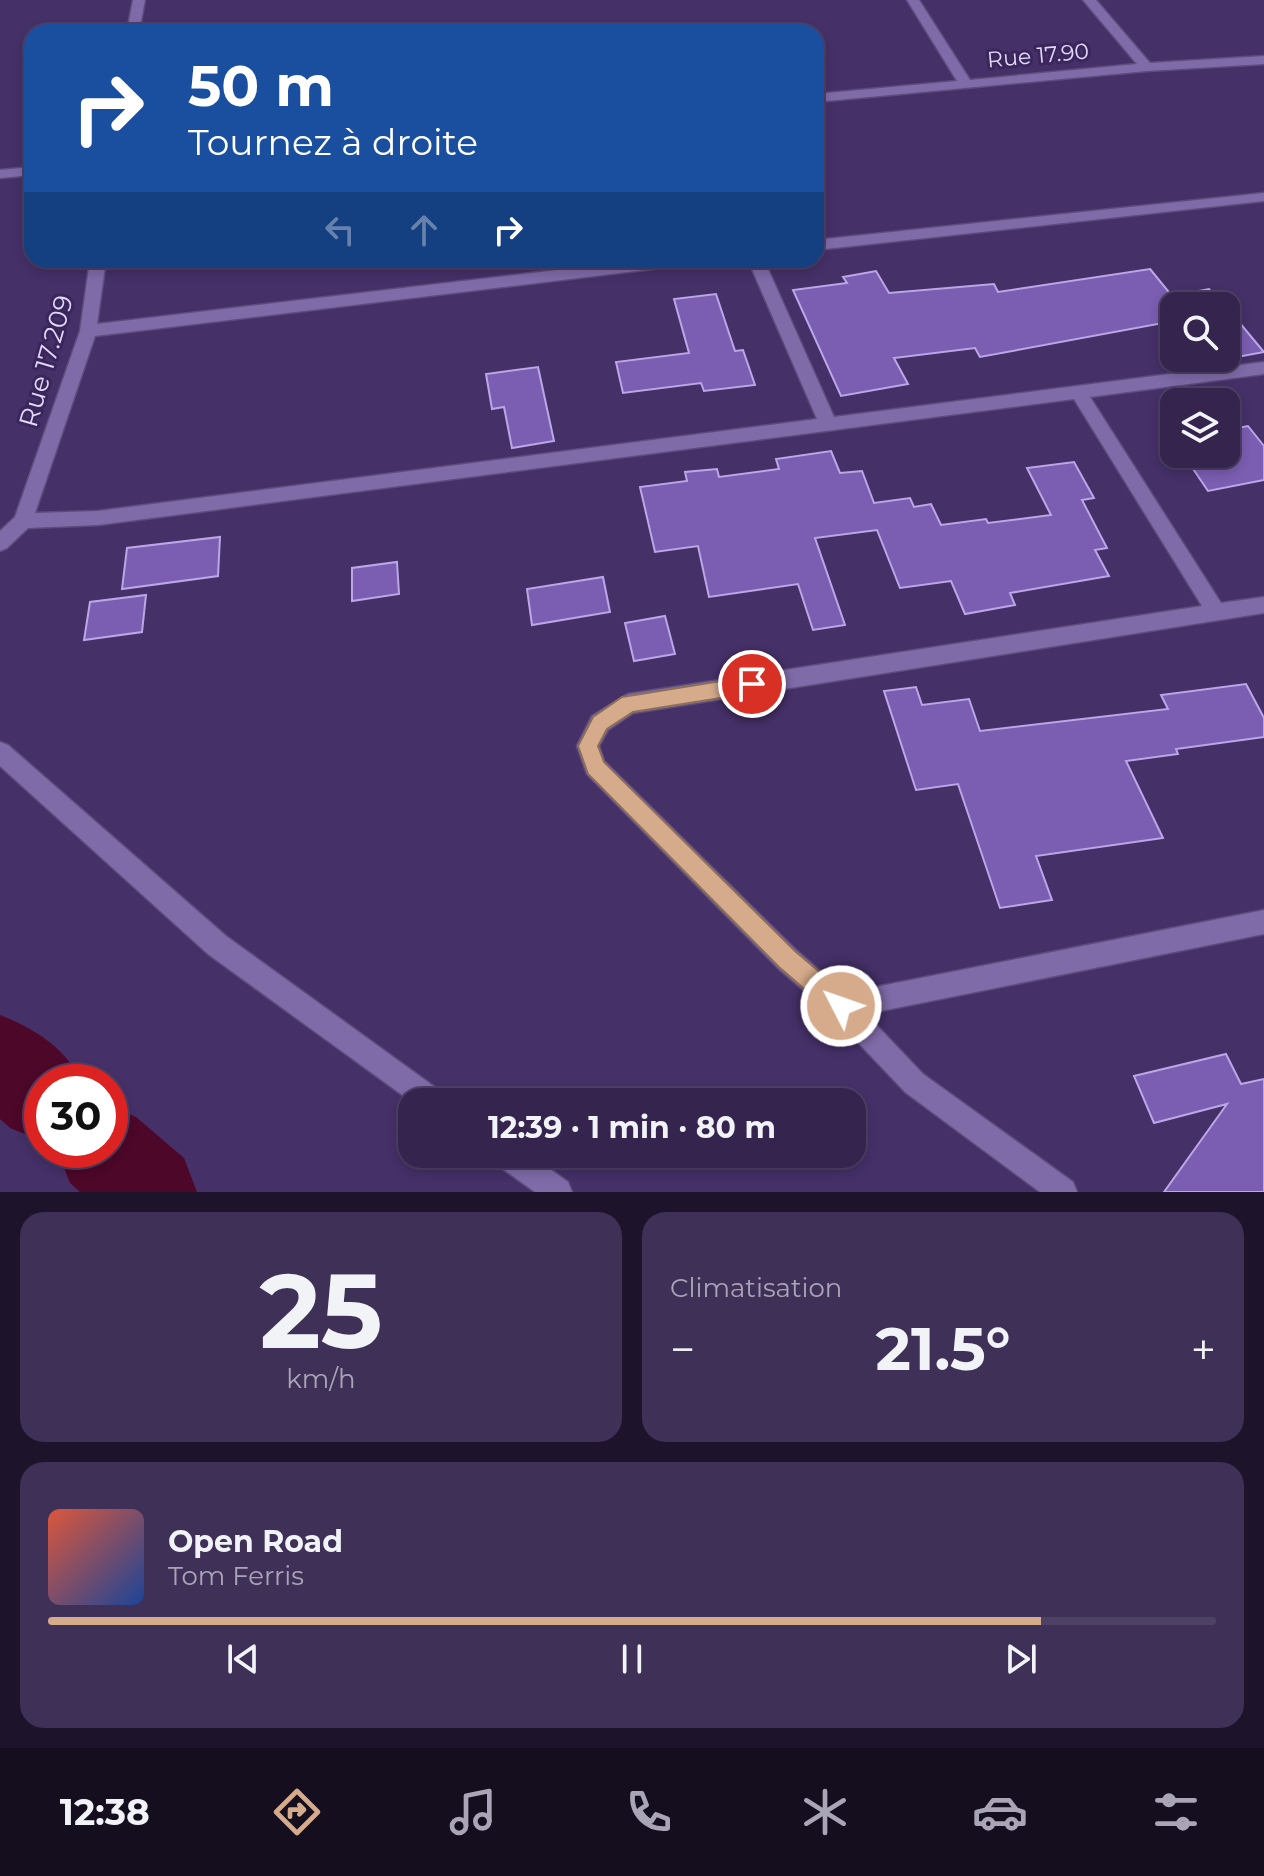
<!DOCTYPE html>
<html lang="fr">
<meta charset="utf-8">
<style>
:root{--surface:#34244e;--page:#3f3058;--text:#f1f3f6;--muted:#a9a4b6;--line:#4e4166;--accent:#d6ab8b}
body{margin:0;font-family:Montserrat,sans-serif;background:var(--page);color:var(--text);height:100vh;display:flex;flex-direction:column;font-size:30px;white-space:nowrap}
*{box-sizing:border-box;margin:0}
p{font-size:26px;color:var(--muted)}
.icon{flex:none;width:44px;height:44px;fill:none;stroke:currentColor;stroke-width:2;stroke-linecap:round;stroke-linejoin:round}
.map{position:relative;height:1192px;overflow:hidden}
.side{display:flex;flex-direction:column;gap:20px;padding:20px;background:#1d142b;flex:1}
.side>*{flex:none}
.banner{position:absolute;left:24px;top:24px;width:800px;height:244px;border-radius:24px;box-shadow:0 4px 12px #0003,0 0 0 2px var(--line);background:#1a4fa0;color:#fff;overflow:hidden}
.controls{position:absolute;left:1160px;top:292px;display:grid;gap:16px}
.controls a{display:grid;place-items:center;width:80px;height:80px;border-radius:16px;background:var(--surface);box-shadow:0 4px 12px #0003,0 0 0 2px var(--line);font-size:40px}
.speed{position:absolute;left:24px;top:1064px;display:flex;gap:16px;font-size:40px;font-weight:700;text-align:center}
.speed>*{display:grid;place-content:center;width:104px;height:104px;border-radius:50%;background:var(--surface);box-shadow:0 4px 12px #0003,0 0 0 2px var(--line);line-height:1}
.speed .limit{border:12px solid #d22;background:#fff;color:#111}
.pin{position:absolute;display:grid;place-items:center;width:68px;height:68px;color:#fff;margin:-34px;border:4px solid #fff;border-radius:50%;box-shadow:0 2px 8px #0007}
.me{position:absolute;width:88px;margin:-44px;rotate:311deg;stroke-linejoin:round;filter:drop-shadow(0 0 6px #0008)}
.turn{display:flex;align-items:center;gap:28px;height:168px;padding:0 32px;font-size:36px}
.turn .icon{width:104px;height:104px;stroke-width:2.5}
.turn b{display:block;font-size:56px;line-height:68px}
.lanes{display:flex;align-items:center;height:76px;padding:0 32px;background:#0003;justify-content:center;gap:40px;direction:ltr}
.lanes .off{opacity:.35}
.big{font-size:60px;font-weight:700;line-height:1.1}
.side .widget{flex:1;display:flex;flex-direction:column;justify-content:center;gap:12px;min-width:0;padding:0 28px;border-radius:24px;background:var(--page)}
.side .dial{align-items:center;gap:0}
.dial b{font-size:104px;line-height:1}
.song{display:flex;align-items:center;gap:24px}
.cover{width:96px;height:96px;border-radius:12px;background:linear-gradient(135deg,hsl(10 70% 55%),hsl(220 70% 35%))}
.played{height:8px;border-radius:4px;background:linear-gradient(90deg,var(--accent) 85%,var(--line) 85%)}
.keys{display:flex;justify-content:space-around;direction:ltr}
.heat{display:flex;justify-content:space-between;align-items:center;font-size:44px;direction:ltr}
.side .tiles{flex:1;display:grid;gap:20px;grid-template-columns:1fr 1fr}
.widget:last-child{grid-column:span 2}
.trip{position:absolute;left:398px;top:1088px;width:468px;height:80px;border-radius:24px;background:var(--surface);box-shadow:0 4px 12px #0003,0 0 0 2px var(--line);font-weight:700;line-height:80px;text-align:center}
.tab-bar{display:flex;height:128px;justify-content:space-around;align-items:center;background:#150e1f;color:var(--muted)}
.tab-bar .icon{width:56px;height:56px}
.tab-bar .current{color:var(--accent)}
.tab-bar b{font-size:36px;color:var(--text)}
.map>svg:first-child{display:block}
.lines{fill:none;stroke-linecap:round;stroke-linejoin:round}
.river{fill:#4d0728;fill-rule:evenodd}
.building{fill:#7b5db1;stroke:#bba7e8;stroke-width:2}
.minor-casing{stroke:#5e4c7c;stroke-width:3}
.minor{fill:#7f6ba8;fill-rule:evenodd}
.route{fill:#d6ab8b;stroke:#8b6f5a;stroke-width:2}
.labels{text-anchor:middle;stroke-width:6;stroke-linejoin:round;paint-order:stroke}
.far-street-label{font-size:22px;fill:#e0d7f9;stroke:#3b265c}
.street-label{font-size:26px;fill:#e0d7f9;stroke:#3b265c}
</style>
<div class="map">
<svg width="1264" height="1192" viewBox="0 0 1264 1192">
<rect width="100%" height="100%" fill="#453068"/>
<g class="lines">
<path class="river" d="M0,1015c33,13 67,33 81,67h-39v59l-32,-13 -10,-9z
M110,1106l26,11 48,41 13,34h-117l-10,-9 -13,-33h53z"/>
</g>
<path class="building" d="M1150,269l22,27 37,-7 14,17h-49v15l-194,36 -5,-9 -81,10 14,26 -67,12 -48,-106 54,-7 -4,-6 33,-6 13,22 105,-9 4,8z
M716,294l19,57 8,-1 12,35 -51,6 -3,-8 -78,10 -7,-31 73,-9 -15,-54z
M1226,309l13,13 25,30 -43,8 -2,-2h7z
M538,367l16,74 -42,7 -8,-41 -12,2 -6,-35z
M1248,426l16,20v34l-56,11 -25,-37h43v-24z
M831,451l9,22 22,-2 12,32 36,-5 4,9 17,-3 10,21 45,-6 2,4 63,-8 -24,-47 47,-6 20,36 -12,2 25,48 -12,2 14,26 -99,17 5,12 -50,9 -14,-33 -51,7 -23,-58 -62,8 30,87 -32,5 -15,-46 -89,13 -11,-51 -43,6 -15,-65 47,-6 -2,-9 32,-3 2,8 60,-8 -3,-10z
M220,537l-2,39 -96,13 5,-41z
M397,562l2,32 -47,7v-33z
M603,577l7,35 -78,13 -5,-36z
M146,595l-4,37 -58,8 6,-38z
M665,616l10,38 -41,7 -9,-38z
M1246,684l18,34v19l-88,12 2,5 -52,7 37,77 -127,18 16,44 -52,8 -42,-124 -42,6 -32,-99 32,-4 6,18 47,-6 11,32 188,-22 -7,-14z
M1226,1054l15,30 23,-5v113h-100l63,-88 -73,19 -20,-47z"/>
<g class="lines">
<defs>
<path id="minor" d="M133,0h12l-6,32h-12z
M907,0h12l51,80 167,-16 -54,-64h13l54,63 114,-7v8l-117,7 -331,31v-8l141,-13z
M32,167v8l-32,3v-8z
M1264,193v8l-448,49v-10z
M90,260h16l-9,64 546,-64h51l-8,5 -591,71 -60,177 63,-2 719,-92 -69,-159h16l70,157 430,-55v12l-174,23 131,206 43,-6v16l-631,100 -25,17 -9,16 5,15 192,189 49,43 419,-83v24l-398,80 57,60 150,108 4,10h-37l-135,-100 -73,-77 -54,-47 -191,-194 -10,-28 15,-30 36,-22 574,-88 -128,-207 -976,126 -70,3 -21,20 -7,3v-20l15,-14 65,-186z
M0,742l8,3 218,191 217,157 4,9h-35l-204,-148 -208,-188z
M492,1154h37l39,28 4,10h-37l-39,-28z"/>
</defs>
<use href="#minor" class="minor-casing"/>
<use href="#minor" class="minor"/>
</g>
<path class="route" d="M752,676l7,2 3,6 -3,6 -7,3 -119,19 -26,17 -9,17 6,16 191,189 55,47 3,8 -3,8 -9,3 -8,-3 -54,-47 -191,-193 -10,-28 15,-29 29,-20z"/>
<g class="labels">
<g class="far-street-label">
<text transform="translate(1038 55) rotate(-5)" y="8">Rue 17.90</text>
</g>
<g class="street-label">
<text transform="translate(46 361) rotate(-74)" y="9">Rue 17.209</text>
</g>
</g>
</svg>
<div class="controls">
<a><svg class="icon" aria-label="search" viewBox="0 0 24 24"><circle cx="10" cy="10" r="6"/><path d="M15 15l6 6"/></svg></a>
<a><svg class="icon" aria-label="layers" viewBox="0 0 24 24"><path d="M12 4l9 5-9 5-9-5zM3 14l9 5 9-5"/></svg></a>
</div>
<div class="speed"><div class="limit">30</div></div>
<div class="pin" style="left:752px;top:684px;background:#d93025"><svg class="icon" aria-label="arrive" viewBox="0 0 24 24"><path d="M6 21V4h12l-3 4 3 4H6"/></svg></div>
<svg class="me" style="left:841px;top:1006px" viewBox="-20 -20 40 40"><circle r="17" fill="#d6ab8b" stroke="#fff" stroke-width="3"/><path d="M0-11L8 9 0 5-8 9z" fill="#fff"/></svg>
<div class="trip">12:39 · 1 min · 80 m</div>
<div class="banner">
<div class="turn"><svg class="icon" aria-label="right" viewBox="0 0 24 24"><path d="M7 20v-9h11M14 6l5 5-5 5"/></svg><div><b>50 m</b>Tournez à droite</div></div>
<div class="lanes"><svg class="icon off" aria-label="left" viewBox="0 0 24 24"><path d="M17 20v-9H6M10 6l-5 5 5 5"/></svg><svg class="icon off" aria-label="ahead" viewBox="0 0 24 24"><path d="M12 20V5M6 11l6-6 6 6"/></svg><svg class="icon" aria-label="right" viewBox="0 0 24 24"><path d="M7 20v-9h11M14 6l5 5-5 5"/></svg></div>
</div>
</div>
<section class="side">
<div class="tiles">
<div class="widget dial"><b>25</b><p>km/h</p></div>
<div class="widget"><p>Climatisation</p>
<div class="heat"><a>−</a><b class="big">21.5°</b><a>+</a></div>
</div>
<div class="widget">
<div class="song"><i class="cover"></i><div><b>Open Road</b><p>Tom Ferris</p></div></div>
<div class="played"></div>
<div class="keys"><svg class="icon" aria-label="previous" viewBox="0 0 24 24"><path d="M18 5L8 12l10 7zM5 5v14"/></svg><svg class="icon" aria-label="pause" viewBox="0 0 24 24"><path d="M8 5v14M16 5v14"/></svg><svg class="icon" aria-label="next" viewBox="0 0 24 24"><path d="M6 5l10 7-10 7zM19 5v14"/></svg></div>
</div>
</div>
</section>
<nav class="tab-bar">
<b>12:38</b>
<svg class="icon current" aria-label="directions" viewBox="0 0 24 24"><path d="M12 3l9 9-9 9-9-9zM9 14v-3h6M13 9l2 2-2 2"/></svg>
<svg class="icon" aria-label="music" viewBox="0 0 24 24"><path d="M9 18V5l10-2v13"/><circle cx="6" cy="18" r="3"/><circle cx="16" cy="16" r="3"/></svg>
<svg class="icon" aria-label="phone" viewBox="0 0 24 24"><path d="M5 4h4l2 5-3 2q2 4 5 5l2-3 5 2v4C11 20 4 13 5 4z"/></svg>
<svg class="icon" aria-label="climate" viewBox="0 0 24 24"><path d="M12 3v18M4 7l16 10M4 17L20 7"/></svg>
<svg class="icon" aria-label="car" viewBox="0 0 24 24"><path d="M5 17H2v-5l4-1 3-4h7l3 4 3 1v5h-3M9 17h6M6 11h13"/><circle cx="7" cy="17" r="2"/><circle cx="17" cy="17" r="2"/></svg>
<svg class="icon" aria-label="filters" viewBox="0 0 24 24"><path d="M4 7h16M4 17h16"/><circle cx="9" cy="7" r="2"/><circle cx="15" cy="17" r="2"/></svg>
</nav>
